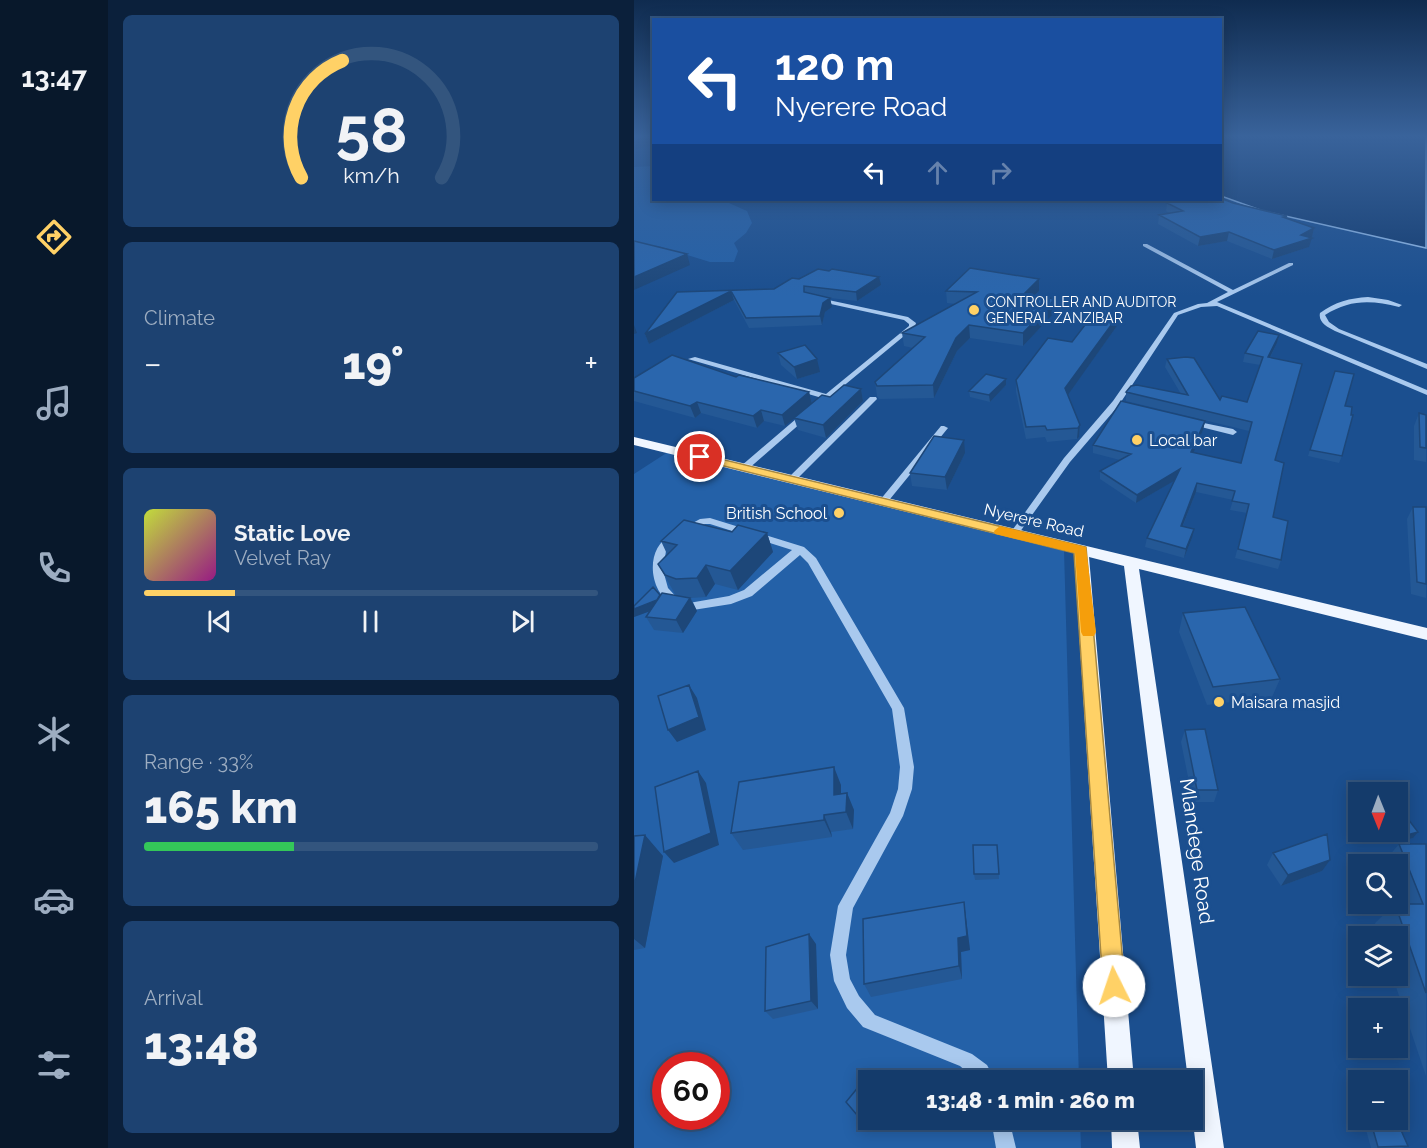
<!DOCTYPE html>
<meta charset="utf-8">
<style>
:root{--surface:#143b6b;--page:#1d4271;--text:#f1f3f6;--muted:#9dadc1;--line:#33557e;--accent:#ffd166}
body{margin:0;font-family:Raleway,sans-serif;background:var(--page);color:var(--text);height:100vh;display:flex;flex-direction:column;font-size:22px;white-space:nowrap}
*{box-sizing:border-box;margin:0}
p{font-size:20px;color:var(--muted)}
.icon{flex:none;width:33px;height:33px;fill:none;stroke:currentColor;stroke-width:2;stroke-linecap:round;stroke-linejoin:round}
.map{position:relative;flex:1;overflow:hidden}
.sheet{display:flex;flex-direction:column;gap:15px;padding:15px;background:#0b203b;width:526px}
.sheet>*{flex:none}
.top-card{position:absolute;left:18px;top:18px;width:570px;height:183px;border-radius:0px;box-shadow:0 3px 15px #0003,0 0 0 2px var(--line);background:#1a4fa0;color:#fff;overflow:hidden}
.needle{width:39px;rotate:179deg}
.buttons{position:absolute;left:714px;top:782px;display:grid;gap:12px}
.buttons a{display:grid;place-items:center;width:60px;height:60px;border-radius:0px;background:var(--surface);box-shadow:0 3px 15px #0003,0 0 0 2px var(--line);font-size:30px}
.speed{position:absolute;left:18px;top:1052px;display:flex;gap:12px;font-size:30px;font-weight:700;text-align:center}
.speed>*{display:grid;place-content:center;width:78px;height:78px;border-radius:50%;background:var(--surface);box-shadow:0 3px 15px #0003,0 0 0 2px var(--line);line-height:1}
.speed .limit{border:9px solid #d22;background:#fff;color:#111}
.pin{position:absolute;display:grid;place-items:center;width:51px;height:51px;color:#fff;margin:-26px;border:3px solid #fff;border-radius:50%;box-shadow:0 2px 6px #0007}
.me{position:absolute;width:66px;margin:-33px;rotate:356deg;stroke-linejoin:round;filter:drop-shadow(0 0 4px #0008)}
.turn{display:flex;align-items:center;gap:21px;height:126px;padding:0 24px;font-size:27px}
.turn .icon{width:78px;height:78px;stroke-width:2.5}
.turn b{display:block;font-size:42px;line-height:51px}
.lanes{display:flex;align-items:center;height:57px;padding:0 24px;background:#0003;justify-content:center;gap:30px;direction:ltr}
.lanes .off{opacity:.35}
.big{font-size:45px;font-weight:800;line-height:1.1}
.sheet .widget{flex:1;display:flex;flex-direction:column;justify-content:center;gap:9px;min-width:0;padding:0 21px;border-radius:9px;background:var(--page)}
.sheet .dial{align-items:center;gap:0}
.dial svg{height:156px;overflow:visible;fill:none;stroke:var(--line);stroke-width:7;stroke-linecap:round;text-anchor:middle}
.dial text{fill:var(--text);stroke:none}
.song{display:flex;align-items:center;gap:18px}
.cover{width:72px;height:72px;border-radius:9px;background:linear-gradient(135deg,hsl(70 70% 55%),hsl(310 70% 35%))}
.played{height:6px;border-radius:3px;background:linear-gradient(90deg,var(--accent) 20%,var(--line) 20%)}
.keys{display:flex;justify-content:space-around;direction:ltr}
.heat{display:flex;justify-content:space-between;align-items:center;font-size:33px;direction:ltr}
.charge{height:9px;border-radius:4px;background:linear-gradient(90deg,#34c759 33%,var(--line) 0)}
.trip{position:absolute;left:224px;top:1070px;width:345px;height:60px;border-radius:0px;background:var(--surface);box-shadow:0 3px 15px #0003,0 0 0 2px var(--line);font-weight:800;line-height:60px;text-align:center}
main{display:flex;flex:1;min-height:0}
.tab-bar{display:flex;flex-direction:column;width:108px;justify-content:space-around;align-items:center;background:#08182b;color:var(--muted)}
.tab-bar .icon{width:42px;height:42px}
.tab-bar .active{color:var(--accent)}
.tab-bar b{font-size:27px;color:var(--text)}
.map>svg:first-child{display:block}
.green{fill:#2461a8;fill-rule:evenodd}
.water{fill:#123a6d;stroke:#9cc4f0;stroke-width:1.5}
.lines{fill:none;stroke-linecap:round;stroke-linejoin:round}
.minor{fill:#a9c9ee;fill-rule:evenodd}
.major{fill:#f0f6ff;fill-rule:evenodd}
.wall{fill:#245895}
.shaded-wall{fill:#1d4779}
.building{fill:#2a66ad;stroke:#1d4779;stroke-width:1.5}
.route{fill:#ffd166;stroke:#a68842;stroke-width:1.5}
.slow{fill:#f59e0b}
.poi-dot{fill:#ffd166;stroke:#1b4f8f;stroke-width:2}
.labels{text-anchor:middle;stroke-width:6;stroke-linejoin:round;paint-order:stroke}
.far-poi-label{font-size:14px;fill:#fff;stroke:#1b4f8f;text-anchor:start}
.poi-label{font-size:16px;fill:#fff;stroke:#1b4f8f;text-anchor:start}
.street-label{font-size:16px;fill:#fff;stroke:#1b4f8f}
.near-street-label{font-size:20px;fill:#fff;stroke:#1b4f8f}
</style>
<main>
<nav class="tab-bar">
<b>13:47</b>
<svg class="icon active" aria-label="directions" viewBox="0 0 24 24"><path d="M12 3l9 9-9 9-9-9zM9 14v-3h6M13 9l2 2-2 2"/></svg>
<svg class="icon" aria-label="music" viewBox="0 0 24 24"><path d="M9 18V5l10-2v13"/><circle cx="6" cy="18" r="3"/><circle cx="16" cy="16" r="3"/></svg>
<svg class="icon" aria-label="phone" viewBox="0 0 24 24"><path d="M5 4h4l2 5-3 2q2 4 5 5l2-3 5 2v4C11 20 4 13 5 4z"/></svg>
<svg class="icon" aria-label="climate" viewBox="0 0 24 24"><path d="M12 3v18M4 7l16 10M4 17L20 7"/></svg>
<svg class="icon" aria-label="car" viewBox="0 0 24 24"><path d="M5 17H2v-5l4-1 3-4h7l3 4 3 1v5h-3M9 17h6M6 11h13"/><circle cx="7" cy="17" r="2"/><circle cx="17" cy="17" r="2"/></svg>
<svg class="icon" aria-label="filters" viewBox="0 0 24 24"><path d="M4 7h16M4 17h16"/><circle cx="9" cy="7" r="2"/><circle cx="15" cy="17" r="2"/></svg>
</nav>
<section class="sheet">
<div class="widget dial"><svg viewBox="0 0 100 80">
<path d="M14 69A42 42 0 1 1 86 69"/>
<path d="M14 69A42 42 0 0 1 35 9" stroke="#ffd166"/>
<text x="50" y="56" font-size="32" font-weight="700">58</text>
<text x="50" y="72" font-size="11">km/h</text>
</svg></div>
<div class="widget"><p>Climate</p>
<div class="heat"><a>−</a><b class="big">19°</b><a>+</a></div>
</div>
<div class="widget">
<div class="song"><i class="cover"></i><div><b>Static Love</b><p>Velvet Ray</p></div></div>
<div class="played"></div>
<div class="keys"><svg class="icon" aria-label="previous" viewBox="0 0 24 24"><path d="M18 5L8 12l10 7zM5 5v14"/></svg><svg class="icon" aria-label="pause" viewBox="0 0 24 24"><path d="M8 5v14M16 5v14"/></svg><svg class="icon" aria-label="next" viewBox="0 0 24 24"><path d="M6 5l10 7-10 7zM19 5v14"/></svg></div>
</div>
<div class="widget"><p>Range · 33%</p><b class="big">165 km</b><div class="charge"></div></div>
<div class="widget"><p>Arrival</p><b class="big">13:48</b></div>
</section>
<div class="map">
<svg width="793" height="1148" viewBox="0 0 793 1148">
<rect width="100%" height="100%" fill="#1b4f8f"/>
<path class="green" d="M19,166l1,34h68l25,11 5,12 -6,10 -12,10 4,8 -4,11h-24l-52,-16 -24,-2v-77z
M34,452l396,98 15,530h-211v39h212l1,29h-447v-674zM32,1065h50v51h-50z"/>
<path class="water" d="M587,135h205v113l-163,-37 -42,-15z"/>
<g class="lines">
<path class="minor" d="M509,244h4l86,46 56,-27h4v2l-76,37 210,88v5l-210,-89 -16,1 -23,8 -59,90 -49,57 -53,74h-6l-2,-2 2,-2 53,-74 49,-57 61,-88 24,-9 9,-1 21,-11 -85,-46z
M734,297l20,3 14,5 -3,2c-27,-7 -49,-8 -74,8l4,7 10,7 88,35v5l-92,-38c-8,-4 -17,-9 -15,-18 15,-11 30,-15 48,-16z
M185,298l89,19 8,6 -1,4 -97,80 -4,-2 8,-7 -134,-39 7,-2 131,37 83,-68v-2l-5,-4 -87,-19 -1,-1z
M236,397h6l1,2 -83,83h-6l-2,-2 2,-2z
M169,413h3l4,2 -63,55h-6v-4z
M555,420l44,9 4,3 -4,3 -44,-11z
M307,426h3l4,2 -62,76h-6l-2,-2 2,-2z
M76,518l94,29 12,11 88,150 10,59 -2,22 -9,27 -50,92 -7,47 4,24 9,17 16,19 97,39 15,11 8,15h-19l-16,-14 -97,-39 -16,-19 -13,-27 -4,-26 8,-49 52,-93 8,-24 2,-22 -8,-58 -84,-146 -8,-8 -48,41 -21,8 -38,6 -4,-1 -1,-3 1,-3 40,-7 15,-6 48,-40 -82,-26h-5l-20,9 -5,-3 20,-11z
M38,535l5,3 -11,13 -3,19 5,18 12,13 -1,3 -4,1c-27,-10 -31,-59 -3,-70z
M357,1119h18l7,29h-20z"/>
<path class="major" d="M0,437l793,191v12l-288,-71 85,579h-28l-4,-35v-33h-4l-64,-514 -35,-9 45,523h-26l-34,-527 -440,-108z
M477,1119h26l3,29h-28z"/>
</g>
<path class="wall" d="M533,203h66l54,13 -1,2 28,10 -2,9 -2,1 -1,9 -37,12 -45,-18 -29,5 -40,-22 1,-9 10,-2 -3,-2z
M165,279l82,6 -24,16 -27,-3 2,9 -7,5 -3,13 -73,3 -15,-28 -85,44 -4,-10 32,-42 97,-3z
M312,291h93l-4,5 20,16 -32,34 -53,-8 -13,13 -23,47 -55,1 -2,-3 -2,-14 38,-34 -9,-2 -2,-13 54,-29 -9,-1z
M486,313l-1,10 -51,71 12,31 -1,12 -2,2 -30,3 -2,-5 -19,2 -10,-47v-12l56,-38z
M645,335l-2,8 -7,15 5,102 -2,57 8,43 -3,9 -43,-11 12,-45 -17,-3 3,-10 -37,-8 -13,34 9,12 -8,20 -39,-11 2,-9 28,-58 -39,23 -36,-24v-8l20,-11 -27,-7v-8l112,-24 -2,9 -10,23 48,10 8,-32 -123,-30v-9l55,2 -16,-27 2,-8 53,41 27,2 13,-37 -17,-3 2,-9z
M144,353l42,19 -23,7 -16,-14z
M701,371l10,35 -3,50 -3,7 -31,-7z
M102,377l73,15 3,11 49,-14 2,12 -37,37 -28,-8 -4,-12 -9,8 -21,-5 -7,7 -56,-15 -6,5 -61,-17v-23z
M372,379v6l-16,17 -20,-5 -1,-6z
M785,413l7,2v47l-12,-2v-34z
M331,453l-18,37 -35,-4 -2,-13z
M779,507h13v91l-15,-4 -4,-75z
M98,532l35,1 6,19 -35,38 -23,-6 -9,13 -15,1 6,13 -14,22 -29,-3 -8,-13 4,-6 -16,6v-11l26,-11 19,1 -4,-2 -17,-30 9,-10 -6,-13z
M549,613l97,66 -8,18 -65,8 -28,-73z
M551,730l33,60 -4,12h-21l-12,-60z
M207,785v8h6l7,17 -1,19 -22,3 1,5 -89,13 -12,-17z
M747,831h17l15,7 -22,6z
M0,836l29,20 -18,92 -11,2z
M765,844h27v232l-34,-101h6v-39h-19l-4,-13 20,-19 -1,-1h4v-39h-16z
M363,845l2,34 -24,1 -1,-6z
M639,853l49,18 -41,15 -14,-21z
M330,902l6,48 -9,2 1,27 -91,18 -7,-13z
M182,944l2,65 -45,10 -8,-8z
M729,1119h33l12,27 -6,2h-31z"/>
<path class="shaded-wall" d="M17,135h3v9l-20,6v-9z
M680,228l-2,9 -5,2 5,-1 -3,9 -37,12 2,-9z
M595,232l-2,9 -29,5 2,-9z
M53,254l3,11 -56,25v-13z
M245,277l2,8 -24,16 -1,-9z
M405,279v12l-15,15v-12z
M97,291l3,9 -85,44 -4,-10z
M196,298l2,9 -7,5 -3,13 -2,-9 3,-13z
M421,299v13l-32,34v-13z
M486,313l-1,10 -54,76v-11z
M0,325l3,8 -3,1z
M335,325l1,13 -13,13 -23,47 -1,-13 23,-47z
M645,335l-2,8 -11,22 2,-8z
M183,359l3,13 -23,7 -3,-12z
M372,379v6l-16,17 -1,-7z
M227,389l2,12 -37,37 -3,-13z
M175,392l3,12 -27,22 -3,-11z
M63,402l4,11 -6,5 -5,-12z
M127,410l3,11 -7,7 -4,-12z
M571,421l-2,9 -13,31 1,-9z
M446,425l-1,12 -2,2 1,-11z
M330,440l1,13 -18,37 -2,-13z
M546,469l-1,9 -43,25 1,-8z
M563,483l-1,9 -17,43 2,-9z
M560,529l-2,9 -8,20 2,-9z
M133,533l6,19 -35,38 -8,-19z
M72,565l9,19 -9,13 -9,-19z
M29,598l4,7 -33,12v-8z
M56,598l7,13 -14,22 -7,-13z
M55,685l8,13 9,32 -29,12 -9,-12z
M200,767l7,18v27l-7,-17z
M64,771l8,12 13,62 -45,18 -10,-11z
M213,793l7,17 -1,19 -7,-17z
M190,815l7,17 1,5 -8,-17z
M784,832l-5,6 -22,6 5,-6z
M11,835l18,21 -18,92 -11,-9v-52z
M696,860l-8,11 -41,15 7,-11z
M330,902l6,48 -9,2 1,27 -3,-13 -1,-28z
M175,934l7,10 2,65 -7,-8z
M234,1114v5h1l-3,6 -3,-3z"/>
<path class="building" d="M0,135h17l-17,6z
M586,198l13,5 54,13 -4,1 31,11 -13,7 11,3 -38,12 -45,-18 -29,5 -41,-22 24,-4 -16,-8 14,-3h39z
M0,241l53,13 -53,23z
M336,268l69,11 -15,15 31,5 -32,34 -54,-8 -13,13 -23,47 -56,1 -2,-4 50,-45 -23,-4 75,-41 -31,-1z
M184,269l11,2 3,-2 47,8 -23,15 -52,-6v6l26,6 -7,5 -3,13 -74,2 -15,-27 -86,43 32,-42 97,-3 18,-11 7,1z
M464,308l22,5 -55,75 15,37 -2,3 -31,2 -2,-4 -19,1 -10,-47 32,-42 24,4z
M624,331l21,4 -11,22 34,7 -27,96 9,3 -11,54 15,4 -7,39 -43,-11 11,-45 -17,-3 3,-10 -38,-8 -16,43 13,3 -8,20 -39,-11 33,-69 -43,26 -37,-24 31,-17 -38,-9 28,-44 84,20 -14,31 50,11 11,-41 -126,-30 5,-6 6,-1 51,10 -21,-36 19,-2 8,1 26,42 2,-4 25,6 16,-45 -18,-4z
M171,345l12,14 -23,8 -16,-14z
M38,355l64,22 3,-2 70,17 -27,23 -21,-5 -8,6 -56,-14 -7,4 -56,-15v-13z
M701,371l19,3 -9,32 7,1 -1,8h2l-11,41 -32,-6z
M352,374l20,5 -17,16 -20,-4z
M210,385l17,4 -38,36 -29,-7 28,-23 8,2z
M785,413l7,2v33l-6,-1z
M300,436l30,4 -19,37 -35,-4z
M779,507h13v77l-9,-2z
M50,520l48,12 6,-7 29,8 -37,38 -24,-6 -9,13 -21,1 -11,-4 -7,-11 19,-19 -16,-4z
M19,587l7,8 -3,5 -23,9v-3z
M28,593l28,5 -14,22 -30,-3z
M611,607l35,72 -67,8 -30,-74z
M55,685l10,32 -31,13 -10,-34z
M571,729l13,61h-21l-12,-60z
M200,767v28l13,-2 -1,19 -22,3v5l-93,13 8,-51z
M64,771l13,62 -47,19 -9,-65z
M764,806l20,26 -22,6 -6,-7h8z
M693,834l3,26 -42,15 -15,-22z
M11,835l-11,52v-51z
M765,844h27v149l-31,-89h28z
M339,845h24l2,29h-25z
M330,902l3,34 -9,2 1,28 -95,18 -1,-65z
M175,934l2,67 -46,10 1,-64z
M230,1080l4,3v31l-5,8 -17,-20z
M736,1119h26l12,27 -30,1z"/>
<linearGradient id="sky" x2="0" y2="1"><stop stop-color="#0f2b4f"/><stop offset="0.46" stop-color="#39639b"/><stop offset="1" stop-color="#39639b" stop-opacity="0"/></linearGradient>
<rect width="793" height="296" fill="url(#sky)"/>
<path class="route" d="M66,454l386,93 39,439 -3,8 -8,3 -7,-3 -4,-8 -29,-433 -378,-94 -1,-2z"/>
<path class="slow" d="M366,526l86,21 10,85 -2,4h-11l-2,-4 -6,-79 -80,-19 -1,-3z"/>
<g class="poi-dot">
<circle cx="340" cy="310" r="6"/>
<circle cx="503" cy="440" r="6"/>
<circle cx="205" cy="513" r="6"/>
<circle cx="585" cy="702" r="6"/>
</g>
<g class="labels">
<g class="far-poi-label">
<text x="352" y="307">CONTROLLER AND AUDITOR<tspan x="352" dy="16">GENERAL ZANZIBAR</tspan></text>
</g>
<g class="poi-label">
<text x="515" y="446">Local bar</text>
<text x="193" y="519" text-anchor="end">British School</text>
<text x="597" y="708">Maisara masjid</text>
</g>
<g class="street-label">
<text transform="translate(400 520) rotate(13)" y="6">Nyerere Road</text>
</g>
<g class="near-street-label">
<text transform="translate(563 851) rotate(82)" y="7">Mlandege Road</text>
</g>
</g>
</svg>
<div class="buttons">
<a><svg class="needle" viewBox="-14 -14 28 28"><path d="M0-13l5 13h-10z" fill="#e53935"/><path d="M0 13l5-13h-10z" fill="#9dadc1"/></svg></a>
<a><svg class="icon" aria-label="search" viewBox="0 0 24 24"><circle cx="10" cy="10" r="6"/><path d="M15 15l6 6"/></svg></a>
<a><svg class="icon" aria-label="layers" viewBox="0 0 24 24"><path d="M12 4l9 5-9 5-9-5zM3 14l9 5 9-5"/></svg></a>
<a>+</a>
<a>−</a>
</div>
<div class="speed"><div class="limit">60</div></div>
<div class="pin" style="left:66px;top:457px;background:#d93025"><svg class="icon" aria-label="arrive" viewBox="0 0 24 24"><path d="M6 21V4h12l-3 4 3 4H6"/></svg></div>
<svg class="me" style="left:480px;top:986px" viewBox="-20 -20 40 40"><circle r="19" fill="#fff"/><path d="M0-13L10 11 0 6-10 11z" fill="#ffd166"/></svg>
<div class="trip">13:48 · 1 min · 260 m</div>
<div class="top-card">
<div class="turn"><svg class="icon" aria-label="left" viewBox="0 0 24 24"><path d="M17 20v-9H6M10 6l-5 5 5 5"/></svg><div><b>120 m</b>Nyerere Road</div></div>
<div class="lanes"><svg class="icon" aria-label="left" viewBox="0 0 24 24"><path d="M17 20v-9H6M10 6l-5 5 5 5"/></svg><svg class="icon off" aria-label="ahead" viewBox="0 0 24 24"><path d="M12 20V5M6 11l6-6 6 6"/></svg><svg class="icon off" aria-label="right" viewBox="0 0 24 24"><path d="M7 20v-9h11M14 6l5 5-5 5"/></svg></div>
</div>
</div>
</main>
